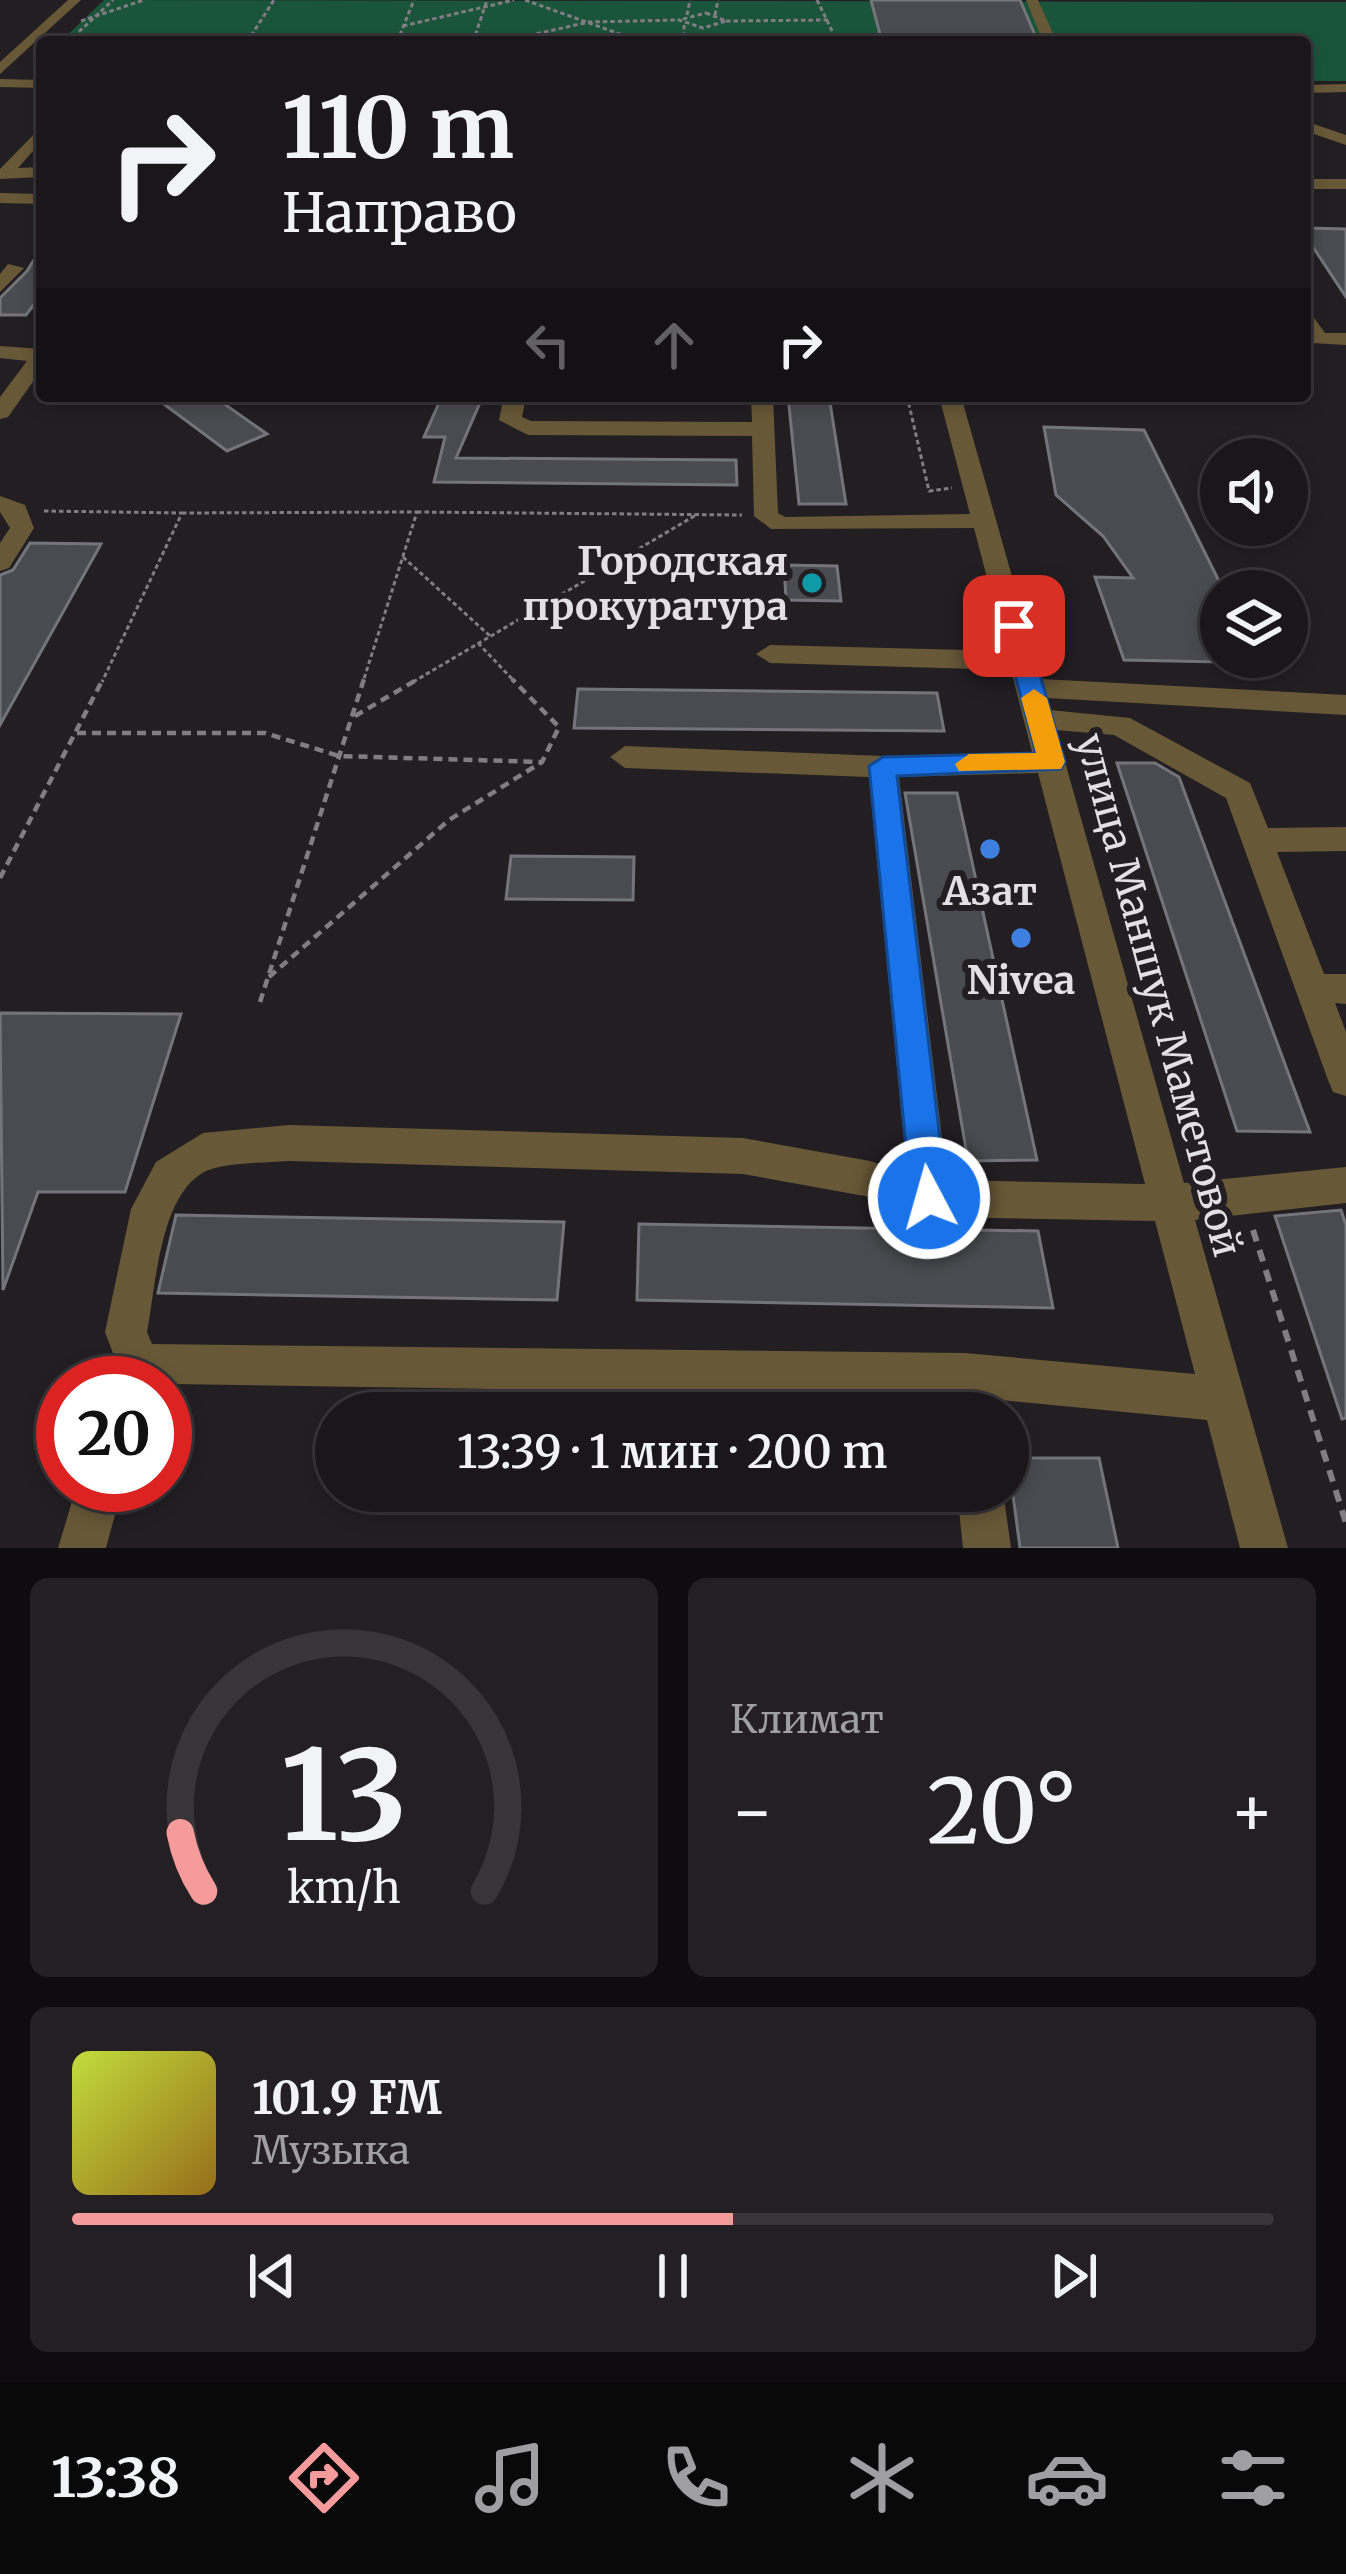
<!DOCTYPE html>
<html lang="ru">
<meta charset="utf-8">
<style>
:root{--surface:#1a161a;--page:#231f23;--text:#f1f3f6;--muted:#9f9fa2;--line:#383539;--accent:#f59b9b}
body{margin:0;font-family:Merriweather,serif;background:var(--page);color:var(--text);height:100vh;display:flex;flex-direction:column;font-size:45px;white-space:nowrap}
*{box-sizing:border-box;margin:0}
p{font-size:39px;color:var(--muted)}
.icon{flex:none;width:66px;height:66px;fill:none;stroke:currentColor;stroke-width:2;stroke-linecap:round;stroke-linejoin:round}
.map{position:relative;height:1548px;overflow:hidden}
.panel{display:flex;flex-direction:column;gap:30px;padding:30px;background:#0e0c0e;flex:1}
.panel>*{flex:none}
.guide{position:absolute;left:36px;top:36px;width:1275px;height:366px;border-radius:12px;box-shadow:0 6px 18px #0003,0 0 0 3px var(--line);background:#1a161a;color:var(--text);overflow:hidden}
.controls{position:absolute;left:1200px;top:438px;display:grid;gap:24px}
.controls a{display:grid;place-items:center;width:108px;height:108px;border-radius:50%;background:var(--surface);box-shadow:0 6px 18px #0003,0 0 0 3px var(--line);font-size:60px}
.speed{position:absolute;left:36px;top:1356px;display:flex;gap:24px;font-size:60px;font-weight:700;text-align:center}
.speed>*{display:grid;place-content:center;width:156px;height:156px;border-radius:50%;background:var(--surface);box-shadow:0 6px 18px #0003,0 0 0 3px var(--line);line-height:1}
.speed .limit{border:18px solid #d22;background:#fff;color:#111}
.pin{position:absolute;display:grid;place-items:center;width:102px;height:102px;color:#fff;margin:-51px;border-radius:24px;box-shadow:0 6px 18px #0006}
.me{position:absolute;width:132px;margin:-66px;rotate:354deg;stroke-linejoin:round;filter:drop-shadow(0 0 9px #0008)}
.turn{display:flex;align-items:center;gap:42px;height:252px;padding:0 48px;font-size:54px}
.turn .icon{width:156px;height:156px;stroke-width:2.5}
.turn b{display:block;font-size:84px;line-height:102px}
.lanes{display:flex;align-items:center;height:114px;padding:0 48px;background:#0003;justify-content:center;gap:60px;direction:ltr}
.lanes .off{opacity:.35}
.big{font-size:90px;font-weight:600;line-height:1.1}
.panel .widget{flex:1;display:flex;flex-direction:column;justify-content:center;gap:18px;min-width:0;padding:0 42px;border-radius:18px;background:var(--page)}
.panel .dial{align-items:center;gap:0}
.dial svg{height:312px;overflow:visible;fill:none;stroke:var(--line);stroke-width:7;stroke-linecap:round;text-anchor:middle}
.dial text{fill:var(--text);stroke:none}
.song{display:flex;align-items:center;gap:36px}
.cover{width:144px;height:144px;border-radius:18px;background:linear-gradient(135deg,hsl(70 70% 55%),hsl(40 70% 35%))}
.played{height:12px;border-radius:6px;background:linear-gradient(90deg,var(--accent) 55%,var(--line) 55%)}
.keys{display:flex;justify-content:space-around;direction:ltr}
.heat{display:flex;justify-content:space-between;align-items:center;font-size:66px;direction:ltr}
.panel .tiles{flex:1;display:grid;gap:30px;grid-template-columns:1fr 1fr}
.widget:last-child{grid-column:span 2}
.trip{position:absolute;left:315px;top:1392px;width:714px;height:120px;border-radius:60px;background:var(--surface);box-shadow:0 6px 18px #0003,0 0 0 3px var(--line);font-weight:600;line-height:120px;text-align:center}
.tabs{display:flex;height:192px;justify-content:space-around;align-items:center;background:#0a090a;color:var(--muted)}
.tabs .icon{width:84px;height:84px}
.tabs .selected{color:var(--accent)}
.tabs b{font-size:54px;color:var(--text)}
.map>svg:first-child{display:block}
.green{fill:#1a543a}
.building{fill:#4a4b50;stroke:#74757b;stroke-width:3}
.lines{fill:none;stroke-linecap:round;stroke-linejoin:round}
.path-far2{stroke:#817e81;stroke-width:3;stroke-dasharray:4.5 3;stroke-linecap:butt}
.path-far1{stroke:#817e81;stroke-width:4.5;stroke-dasharray:9 6;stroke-linecap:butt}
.path{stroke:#817e81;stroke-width:6;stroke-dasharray:12 9;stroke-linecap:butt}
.minor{fill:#675837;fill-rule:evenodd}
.route{fill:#1a73e8;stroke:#114b97;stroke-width:3}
.slow{fill:#f59e0b}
.culture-dot{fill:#0f9aa8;stroke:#221e22;stroke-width:4.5}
.shop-dot{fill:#3f7fe0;stroke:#221e22;stroke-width:4.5}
.labels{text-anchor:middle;stroke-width:12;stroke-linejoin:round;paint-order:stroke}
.poi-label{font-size:39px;font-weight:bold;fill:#e2e0e2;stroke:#221e22}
.street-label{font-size:39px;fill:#e2e0e2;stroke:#221e22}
</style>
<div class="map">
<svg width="1346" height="1548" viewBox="0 0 1346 1548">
<rect width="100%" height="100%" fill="#221e22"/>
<path class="green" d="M104,0l1242,2v79h-41v-39h-1245z"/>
<path class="building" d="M871,0h149l18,42h-156z
M1305,228l41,1v68l-41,-62z
M42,247v47l-16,21h-26v-17l27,-27z
M153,396h60l54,38 -40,17z
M442,396h41l-27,62 280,2 1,25 -303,-3 11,-45h-21z
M788,396h41l17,108h-47z
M1044,427l100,3 77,155v77l-97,-2 -29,-83 38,1 -30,-42 -47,-41z
M30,543l71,1 -101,181v-150l13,-5z
M784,565l53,1 4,35 -55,-1z
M578,689l359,4 7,38 -370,-3z
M1117,763h38l24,14 131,355 -73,-1z
M905,793h52l80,367 -69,1z
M511,856l123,1 -1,43 -127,-1z
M0,1013l181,1 -56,178h-87l-35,98z
M1341,1210l5,15v193l-4,1 -67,-203z
M176,1215l388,7 -7,78 -399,-7z
M639,1224l399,7 15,77 -416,-8z
M1008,1458h91l19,90h-98z"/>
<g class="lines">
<path class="path-far2" d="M525,0l117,42
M817,0l19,39 -6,3
M706,13l20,8 -23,7 -24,-8z
M687,15l3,-15
M715,15l3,-15
M81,21l63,-21
M726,21l102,-1
M684,25v17
M403,26l111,-26
M68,42l45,-42
M247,42l27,-42
M397,42l17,-42
M473,42l14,-42
M500,42l89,-20 90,-2
M907,396l22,95 23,-3
M44,511l138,2 -80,169
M417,512l325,3
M182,513l235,-1 -54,170
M403,557l87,79
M478,643l37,39
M413,682l283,-167"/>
<path class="path-far1" d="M355,716l63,-37
M77,733h188l74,23 203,6
M0,878l103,-199
M269,977l180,-157 93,-58 17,-35 -47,-48
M260,1002l104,-323"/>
<path class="path" d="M1253,1230l93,293"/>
<path class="minor" d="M68,0h13l-81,74v-12z
M1026,0h12l19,42h-14z
M0,79l42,1v8l-42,-1z
M1346,84v8l-41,1v-8z
M1305,121l41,14v10l-41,-14z
M42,126v15l-24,27 24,-1v10l-42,2v-10z
M1305,179h41v10h-41z
M0,193l42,1v10l-42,-1z
M8,264l16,4 -24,24v-18z
M1305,313l7,2 13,18h21v12l-34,-2 -7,-10z
M0,346l42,3v20l-34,48 -8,2v-22l27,-36 -27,-3z
M504,396h22l-4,21 9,4 221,1 -1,-26h22l5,117 7,4 185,-3 -31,-118h22l80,283 305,16v20l-299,-17 3,12 80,8 120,65 18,45 78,-1v24l-69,1 47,122h22v30l-11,-1 11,29v64l-13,-4 -5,-12 -102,-282 -112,-63 -58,-5 128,453 162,-16v36l-151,17 93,328h-48l-33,-128 -217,-21 1,14h-44l-2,-17 -838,-13 10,-19 -12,-32 26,-123 25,-47 47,-29 86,-8 454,13 127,23 37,11 -38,-395 -244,-9 -15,-11 15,-11 258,10 149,-4 -21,-82 -241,-7 -14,-9 14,-9 236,6 -32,-123 -203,1 -17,-13 -2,-80 -224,-1 -29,-15zM1038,773l107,411 -198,-4 -48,-403zM289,1161l454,13 127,23 59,20 226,4 40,153 -230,-21 -813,-9 -5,-12c9,-46 13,-151 68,-164 23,-6 50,-5 74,-7z
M0,496l25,9 9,23 -25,40 -9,3v-28l10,-15 -10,-16z
M77,1485h46l-17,63h-48z
M957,1491h46l8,57h-48z"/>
</g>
<path class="route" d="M1014,618l12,8 39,136 -4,7 -164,7 50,422 -5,12 -13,5 -12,-5 -6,-12 -42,-432 14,-9 153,-4 -34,-127z"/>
<path class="slow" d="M1034,689l13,9 18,64 -4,7 -102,2 -4,-7 14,-10 67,-1 -15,-55z"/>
<circle class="culture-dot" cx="812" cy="583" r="12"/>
<g class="shop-dot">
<circle cx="990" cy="849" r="12"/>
<circle cx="1021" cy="938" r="12"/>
</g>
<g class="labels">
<g class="poi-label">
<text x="788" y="575" text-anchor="end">Городская<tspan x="788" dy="45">прокуратура</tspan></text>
<text x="990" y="905">Азат</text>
<text x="1021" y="994">Nivea</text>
</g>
<g class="street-label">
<text transform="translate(1159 995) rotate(75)" y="14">улица Маншук Маметовой</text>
</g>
</g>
</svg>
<div class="controls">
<a><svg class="icon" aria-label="sound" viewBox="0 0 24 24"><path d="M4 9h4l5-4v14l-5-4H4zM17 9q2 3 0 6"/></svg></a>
<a><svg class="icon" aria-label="layers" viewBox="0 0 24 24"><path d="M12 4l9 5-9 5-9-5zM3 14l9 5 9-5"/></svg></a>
</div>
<div class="speed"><div class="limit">20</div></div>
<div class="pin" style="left:1014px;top:626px;background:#d93025"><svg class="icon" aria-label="arrive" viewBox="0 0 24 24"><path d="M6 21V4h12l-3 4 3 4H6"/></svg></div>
<svg class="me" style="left:929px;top:1198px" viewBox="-20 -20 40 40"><circle r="17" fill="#1a73e8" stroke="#fff" stroke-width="3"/><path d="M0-11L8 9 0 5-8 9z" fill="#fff"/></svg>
<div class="trip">13:39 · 1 мин · 200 m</div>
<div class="guide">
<div class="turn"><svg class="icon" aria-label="right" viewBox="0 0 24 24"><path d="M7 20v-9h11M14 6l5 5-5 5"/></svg><div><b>110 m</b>Направо</div></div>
<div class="lanes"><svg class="icon off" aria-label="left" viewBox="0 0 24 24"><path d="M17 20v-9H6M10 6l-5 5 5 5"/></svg><svg class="icon off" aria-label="ahead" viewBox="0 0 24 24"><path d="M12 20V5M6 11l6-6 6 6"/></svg><svg class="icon" aria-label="right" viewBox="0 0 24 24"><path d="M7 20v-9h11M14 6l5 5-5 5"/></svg></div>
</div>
</div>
<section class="panel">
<div class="tiles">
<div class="widget dial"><svg viewBox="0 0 100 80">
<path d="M14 69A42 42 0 1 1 86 69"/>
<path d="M14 69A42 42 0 0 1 8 54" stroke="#f59b9b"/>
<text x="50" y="56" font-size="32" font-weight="700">13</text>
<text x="50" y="72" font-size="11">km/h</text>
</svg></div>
<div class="widget"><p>Климат</p>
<div class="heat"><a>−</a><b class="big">20°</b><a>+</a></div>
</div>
<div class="widget">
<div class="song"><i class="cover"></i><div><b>101.9 FM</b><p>Музыка</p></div></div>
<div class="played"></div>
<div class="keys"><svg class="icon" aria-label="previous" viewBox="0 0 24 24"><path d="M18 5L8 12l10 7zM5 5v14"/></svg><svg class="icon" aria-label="pause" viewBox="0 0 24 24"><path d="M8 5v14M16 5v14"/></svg><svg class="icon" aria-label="next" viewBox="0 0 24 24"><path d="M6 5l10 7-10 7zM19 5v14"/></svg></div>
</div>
</div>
</section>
<nav class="tabs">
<b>13:38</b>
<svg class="icon selected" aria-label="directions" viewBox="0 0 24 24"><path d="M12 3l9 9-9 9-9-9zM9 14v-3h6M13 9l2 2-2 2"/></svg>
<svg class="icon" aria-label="music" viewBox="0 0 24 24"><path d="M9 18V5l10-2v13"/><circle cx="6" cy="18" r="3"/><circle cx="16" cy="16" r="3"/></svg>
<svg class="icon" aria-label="phone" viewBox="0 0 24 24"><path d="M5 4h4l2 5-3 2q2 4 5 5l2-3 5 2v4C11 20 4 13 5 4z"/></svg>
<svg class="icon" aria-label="climate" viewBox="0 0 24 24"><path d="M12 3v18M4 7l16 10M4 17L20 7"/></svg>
<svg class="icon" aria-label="car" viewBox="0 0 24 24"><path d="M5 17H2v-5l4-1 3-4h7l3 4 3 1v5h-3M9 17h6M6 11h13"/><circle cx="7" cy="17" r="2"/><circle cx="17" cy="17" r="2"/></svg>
<svg class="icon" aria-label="filters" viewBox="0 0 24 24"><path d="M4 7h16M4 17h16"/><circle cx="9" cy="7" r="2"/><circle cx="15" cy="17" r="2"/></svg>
</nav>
